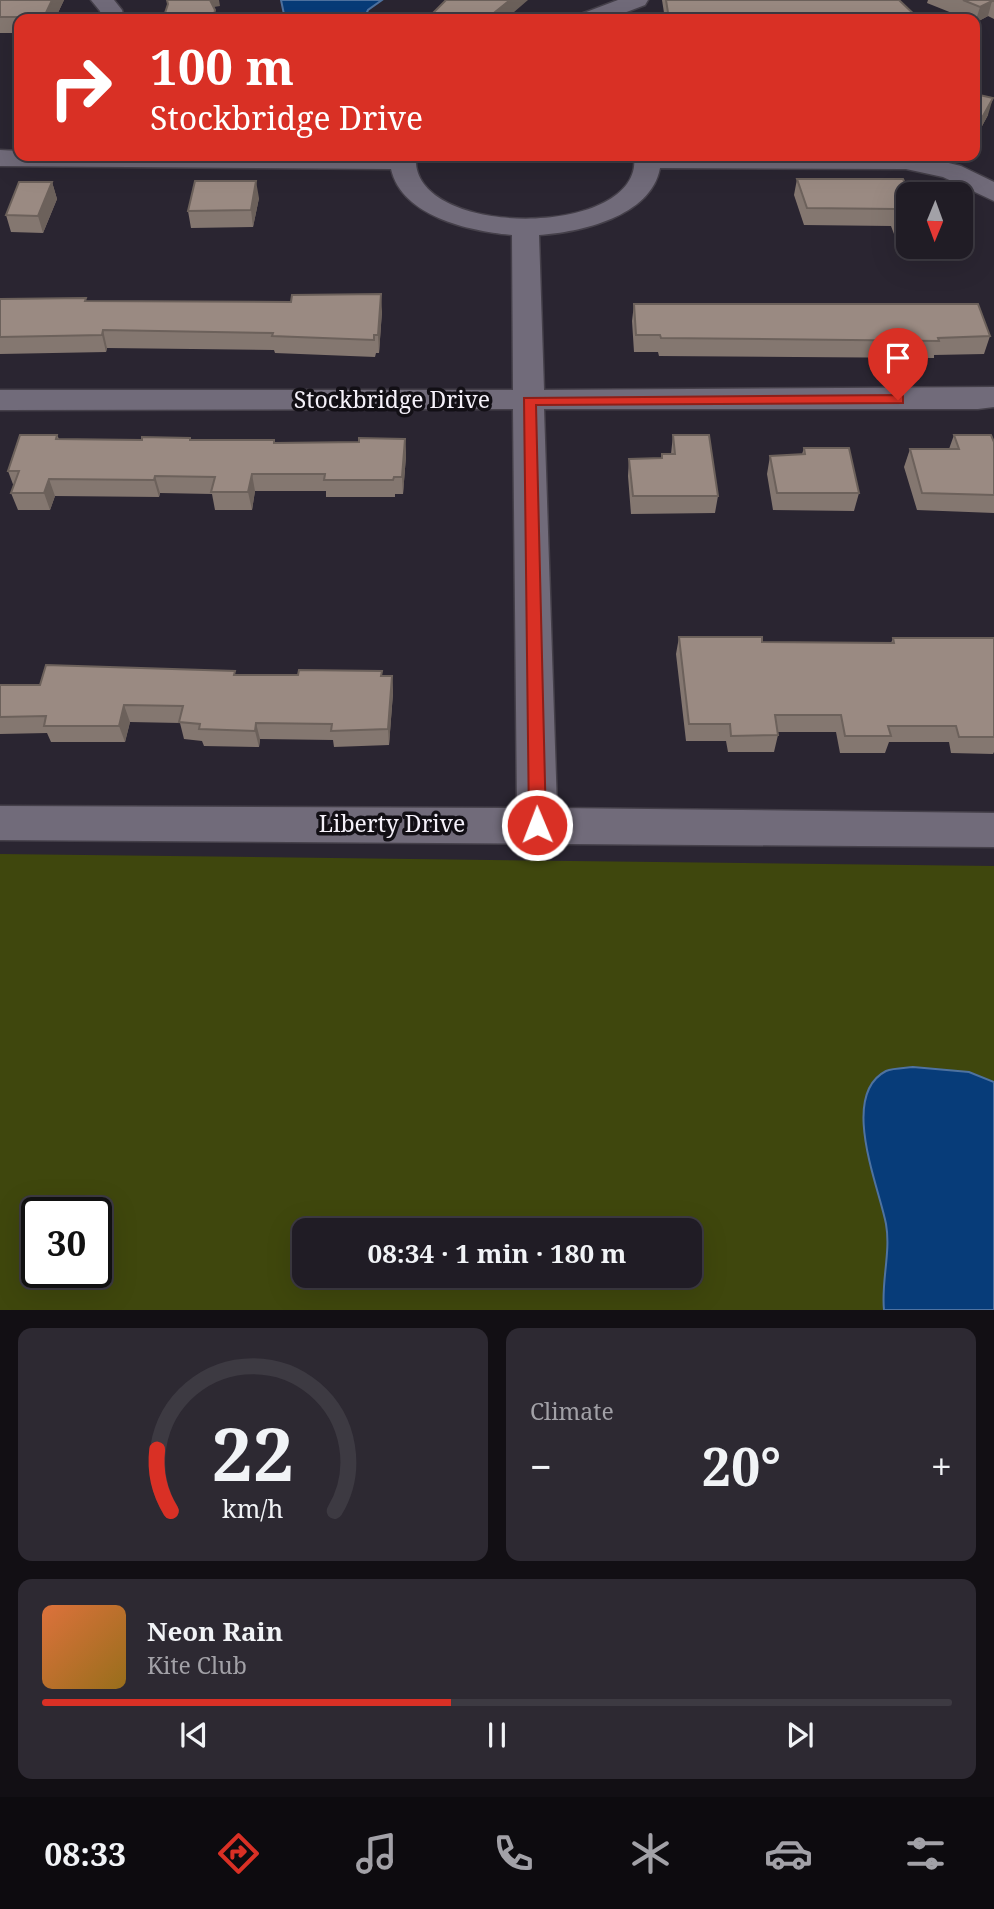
<!DOCTYPE html>
<meta charset="utf-8">
<style>
:root{--surface:#201c25;--page:#2d2932;--text:#f1f3f6;--muted:#a2a1a7;--line:#3d3a42;--accent:#d93025}
body{margin:0;font-family:"Noto Serif",serif;background:var(--page);color:var(--text);height:100vh;display:flex;flex-direction:column;font-size:26px;white-space:nowrap}
*{box-sizing:border-box;margin:0}
p{font-size:23px;color:var(--muted)}
.icon{flex:none;width:38px;height:38px;fill:none;stroke:currentColor;stroke-width:2;stroke-linecap:round;stroke-linejoin:round}
.map{position:relative;height:1310px;overflow:hidden}
.panel{display:flex;flex-direction:column;gap:18px;padding:18px;background:#120f14;flex:1}
.panel>*{flex:none}
.banner{position:absolute;left:14px;top:14px;width:966px;height:147px;border-radius:14px;box-shadow:0 7px 28px #0002,0 0 0 2px var(--line);background:#d93025;color:#fff;overflow:hidden}
.needle{width:46px;rotate:181deg}
.tools{position:absolute;left:896px;top:182px;display:grid;gap:14px}
.tools a{display:grid;place-items:center;width:77px;height:77px;border-radius:14px;background:var(--surface);box-shadow:0 7px 28px #0002,0 0 0 2px var(--line);font-size:35px}
.speed{position:absolute;left:21px;top:1197px;display:flex;gap:14px;font-size:35px;font-weight:700;text-align:center}
.speed>*{display:grid;place-content:center;width:91px;height:91px;border-radius:50%;background:var(--surface);box-shadow:0 7px 28px #0002,0 0 0 2px var(--line);line-height:1}
.speed .limit{border:4px solid #111;border-radius:10px;background:#fff;color:#111}
.pin{position:absolute;display:grid;place-items:center;width:60px;height:60px;color:#fff;margin:-72px -30px;border-radius:50% 50% 50% 0;rotate:-45deg;box-shadow:0 0 7px #0007}
.pin .icon{rotate:45deg}
.me{position:absolute;width:77px;margin:-38px;rotate:359deg;stroke-linejoin:round;filter:drop-shadow(0 0 5px #0008)}
.turn{display:flex;align-items:center;gap:24px;height:147px;padding:0 21px;font-size:32px}
.turn .icon{width:91px;height:91px;stroke-width:2.5}
.turn b{display:block;font-size:49px;line-height:60px}
.big{font-size:52px;font-weight:700;line-height:1.1}
.panel .tile{flex:1;display:flex;flex-direction:column;justify-content:center;gap:10px;min-width:0;padding:0 24px;border-radius:14px;background:var(--page)}
.panel .dial{align-items:center;gap:0}
.dial svg{height:182px;overflow:visible;fill:none;stroke:var(--line);stroke-width:7;stroke-linecap:round;text-anchor:middle}
.dial text{fill:var(--text);stroke:none}
.song{display:flex;align-items:center;gap:21px}
.cover{width:84px;height:84px;border-radius:10px;background:linear-gradient(135deg,hsl(20 70% 55%),hsl(40 70% 35%))}
.played{height:7px;border-radius:4px;background:linear-gradient(90deg,var(--accent) 45%,var(--line) 45%)}
.keys{display:flex;justify-content:space-around;direction:ltr}
.heat{display:flex;justify-content:space-between;align-items:center;font-size:38px;direction:ltr}
.panel .tiles{flex:1;display:grid;gap:18px;grid-template-columns:1fr 1fr}
.tile:last-child{grid-column:span 2}
.trip{position:absolute;left:292px;top:1218px;width:410px;height:70px;border-radius:14px;background:var(--surface);box-shadow:0 7px 28px #0002,0 0 0 2px var(--line);font-weight:700;line-height:70px;text-align:center}
.dock{display:flex;height:112px;justify-content:space-around;align-items:center;background:#0d0b0f;color:var(--muted)}
.dock .icon{width:49px;height:49px}
.dock .active{color:var(--accent)}
.dock b{font-size:32px;color:var(--text)}
.map>svg:first-child{display:block}
.green{fill:#3f470d;fill-rule:evenodd}
.water{fill:#073c79;stroke:#4e72a0;stroke-width:2}
.lines{fill:none;stroke-linecap:round;stroke-linejoin:round}
.minor-casing{stroke:#45404a;stroke-width:3}
.minor{fill:#716b7a;fill-rule:evenodd}
.wall{fill:#847770}
.shaded-wall{fill:#6c615b}
.building{fill:#9a8a82;stroke:#6c615b;stroke-width:2}
.route{fill:#d93025;stroke:#8d1f18;stroke-width:2}
.labels{text-anchor:middle;stroke-width:7;stroke-linejoin:round;paint-order:stroke}
.street-label{font-size:23px;fill:#f5f1fa;stroke:#120f15}
</style>
<div class="map">
<svg width="994" height="1311" viewBox="0 0 994 1311">
<rect width="100%" height="100%" fill="#2a2531"/>
<path class="green" d="M0,854l994,12v444h-994zM37,1213h59v59h-59zM304,1230h386v46h-386z"/>
<path class="water" d="M281,0h101l-14,10 -4,9h-79z
M913,1067l56,5 25,10v228h-110c-3,-28 7,-58 2,-86 -7,-37 -47,-129 0,-153 7,-3 19,-3 27,-4z"/>
<g class="lines">
<defs>
<path id="minor" d="M91,0h23l8,10 2,9h-22l-2,-8z
M618,0h30l-3,5 -37,14h-30l3,-5z
M0,150l19,1v5h397c-8,84 229,83 218,0h286l41,10 33,16v19l-51,-24 -37,-8 -246,-1c-9,49 -80,64 -121,67l5,155 450,-3v20l-16,2h-434l13,399 437,5v34l-994,-7v-34l517,2 -4,-399 -513,1v-20h513l-1,-155c-42,-4 -110,-18 -121,-66l-391,-3z"/>
</defs>
<use href="#minor" class="minor-casing"/>
<use href="#minor" class="minor"/>
</g>
<path class="wall" d="M0,0h64l-9,19h-36v14h-19z
M662,0h237l20,19h-254z
M928,0h66v19l-6,-3 -13,7v-4h-8l-40,-16z
M975,94l13,21 -13,24z
M797,179l111,15v40h-14l-3,-8 -87,-1 -10,-30z
M52,182l5,17 -14,34 -32,-1 -5,-17z
M259,198l-6,29 -62,1 -3,-17z
M0,299l382,12 -3,42h-3l-1,4 -100,-4 -1,-3 -167,-2 -1,4 -106,2z
M634,304l356,32 -6,18 -50,1v3l-275,-2 -1,-4h-24l-2,-31z
M57,435l2,4 215,1 1,3 84,-1 46,-3 1,17 -3,38h-8v3h-69v-6h-71l-3,19h-37l-3,-16 -52,-1 -1,4 -104,-1 -5,14h-32l-7,-17 3,-6 -6,-16z
M673,435l45,61 -3,17 -84,1 -3,-38 1,-17 33,-1 9,-4z
M954,435l40,7v71l-77,-3 -13,-43 6,-18h39z
M804,448l55,45 -5,18 -81,-1 -6,-36 3,-18 32,-2z
M679,637l83,5 129,1 2,-5h101v114l-1,2 -42,-1 -2,-11h-60l-4,11h-45l-4,-21h-59l1,3 -4,17h-46l-2,-11h-40l-10,-87z
M382,671v5h10l1,17 -4,52 -55,2 -1,-7 -73,-1 -1,8 -55,-1 -2,-5 -18,-2 -4,-16 -50,-1 -5,20h-74l-4,-9 -47,1v-49h40l196,-10h62z"/>
<path class="shaded-wall" d="M52,0h12l-9,19h-10l-1,-2z
M207,0h12l1,6 -12,2z
M510,0h18l-22,19h-15l3,-6z
M992,1l-4,15 -13,7 5,-16z
M993,98l-5,17 -13,24 3,-14z
M256,181l3,17 -6,29 -2,-17z
M52,182l5,17 -14,34 -5,-17z
M381,294l1,17 -3,42 -1,-18z
M103,330l4,18 -1,4 -4,-17z
M405,439l1,17 -3,38 -1,-17z
M252,474l3,17 -3,19 -4,-18z
M155,476l5,17 -1,4 -5,-17z
M49,479l6,17 -5,14 -6,-17z
M392,676l1,17 -4,52 -1,-16z
M124,705l6,17 -5,20 -6,-16z
M256,723l4,16 -1,8 -4,-16z"/>
<path class="building" d="M0,0h52l-8,17h-44z
M167,0h43l5,10 -2,9h-50l5,-15z
M446,0h64l-16,13 -3,6h-64z
M666,0h233l20,19h-250z
M963,0h31v1h-2l-12,6z
M975,94l18,4 -15,27 -3,-1z
M797,179h106l4,9h15l2,6h-16v23h-10l-3,-8 -88,-1z
M195,181h61l-5,29 -63,1z
M19,182h33l-14,34 -32,-1z
M381,294l-3,41h-4v5l-102,-4 1,-3 -170,-3 -1,5 -102,2v-38l86,-1 -1,3 206,1 1,-7z
M634,304h344l12,32 -52,2 1,3 -278,-3 -1,-3h-24z
M20,435h37l-1,4 86,1v-3l48,1v2h84v3l85,-1v-4l46,1 -3,38h-8l-1,3h-69l1,-6h-73l-4,18h-37l4,-15 -60,-1 -1,4 -105,-1 -5,14h-33l8,-22h-11z
M673,435h36l9,61h-85l-4,-37 33,-1v-4h13z
M954,435h37l3,7v53l-72,-2 -12,-44h49z
M804,448h45l10,45h-82l-7,-37 35,-2z
M679,637h83v5l132,1 -1,-5h101v99h-35l-3,-11h-68l3,10h-46l-4,-21h-66l3,20 -47,1 -1,-12h-41z
M46,665l189,6 -1,4h64l1,-5 83,1 -1,5h11l-4,53 -57,2 1,-7 -76,-1 -1,8 -56,-2 1,-5 -21,-2 4,-16 -59,-1 -5,21h-75l2,-10 -46,1v-32h40z"/>
<path class="route" d="M898,395l5,1v7l-367,2 10,420 -2,5 -7,2 -6,-2 -2,-5 -5,-427z"/>
<g class="labels">
<g class="street-label">
<text x="392" y="408">Stockbridge Drive</text>
<text x="392" y="832">Liberty Drive</text>
</g>
</g>
</svg>
<div class="tools">
<a><svg class="needle" viewBox="-14 -14 28 28"><path d="M0-13l5 13h-10z" fill="#e53935"/><path d="M0 13l5-13h-10z" fill="#a2a1a7"/></svg></a>
</div>
<div class="speed"><div class="limit">30</div></div>
<div class="pin" style="left:898px;top:400px;background:#d93025"><svg class="icon" aria-label="arrive" viewBox="0 0 24 24"><path d="M6 21V4h12l-3 4 3 4H6"/></svg></div>
<svg class="me" style="left:537px;top:825px" viewBox="-20 -20 40 40"><circle r="17" fill="#d93025" stroke="#fff" stroke-width="3"/><path d="M0-11L8 9 0 5-8 9z" fill="#fff"/></svg>
<div class="trip">08:34 · 1 min · 180 m</div>
<div class="banner">
<div class="turn"><svg class="icon" aria-label="right" viewBox="0 0 24 24"><path d="M7 20v-9h11M14 6l5 5-5 5"/></svg><div><b>100 m</b>Stockbridge Drive</div></div>
</div>
</div>
<section class="panel">
<div class="tiles">
<div class="tile dial"><svg viewBox="0 0 100 80">
<path d="M14 69A42 42 0 1 1 86 69"/>
<path d="M14 69A42 42 0 0 1 8 42" stroke="#d93025"/>
<text x="50" y="56" font-size="32" font-weight="700">22</text>
<text x="50" y="72" font-size="11">km/h</text>
</svg></div>
<div class="tile"><p>Climate</p>
<div class="heat"><a>−</a><b class="big">20°</b><a>+</a></div>
</div>
<div class="tile">
<div class="song"><i class="cover"></i><div><b>Neon Rain</b><p>Kite Club</p></div></div>
<div class="played"></div>
<div class="keys"><svg class="icon" aria-label="previous" viewBox="0 0 24 24"><path d="M18 5L8 12l10 7zM5 5v14"/></svg><svg class="icon" aria-label="pause" viewBox="0 0 24 24"><path d="M8 5v14M16 5v14"/></svg><svg class="icon" aria-label="next" viewBox="0 0 24 24"><path d="M6 5l10 7-10 7zM19 5v14"/></svg></div>
</div>
</div>
</section>
<nav class="dock">
<b>08:33</b>
<svg class="icon active" aria-label="directions" viewBox="0 0 24 24"><path d="M12 3l9 9-9 9-9-9zM9 14v-3h6M13 9l2 2-2 2"/></svg>
<svg class="icon" aria-label="music" viewBox="0 0 24 24"><path d="M9 18V5l10-2v13"/><circle cx="6" cy="18" r="3"/><circle cx="16" cy="16" r="3"/></svg>
<svg class="icon" aria-label="phone" viewBox="0 0 24 24"><path d="M5 4h4l2 5-3 2q2 4 5 5l2-3 5 2v4C11 20 4 13 5 4z"/></svg>
<svg class="icon" aria-label="climate" viewBox="0 0 24 24"><path d="M12 3v18M4 7l16 10M4 17L20 7"/></svg>
<svg class="icon" aria-label="car" viewBox="0 0 24 24"><path d="M5 17H2v-5l4-1 3-4h7l3 4 3 1v5h-3M9 17h6M6 11h13"/><circle cx="7" cy="17" r="2"/><circle cx="17" cy="17" r="2"/></svg>
<svg class="icon" aria-label="filters" viewBox="0 0 24 24"><path d="M4 7h16M4 17h16"/><circle cx="9" cy="7" r="2"/><circle cx="15" cy="17" r="2"/></svg>
</nav>
